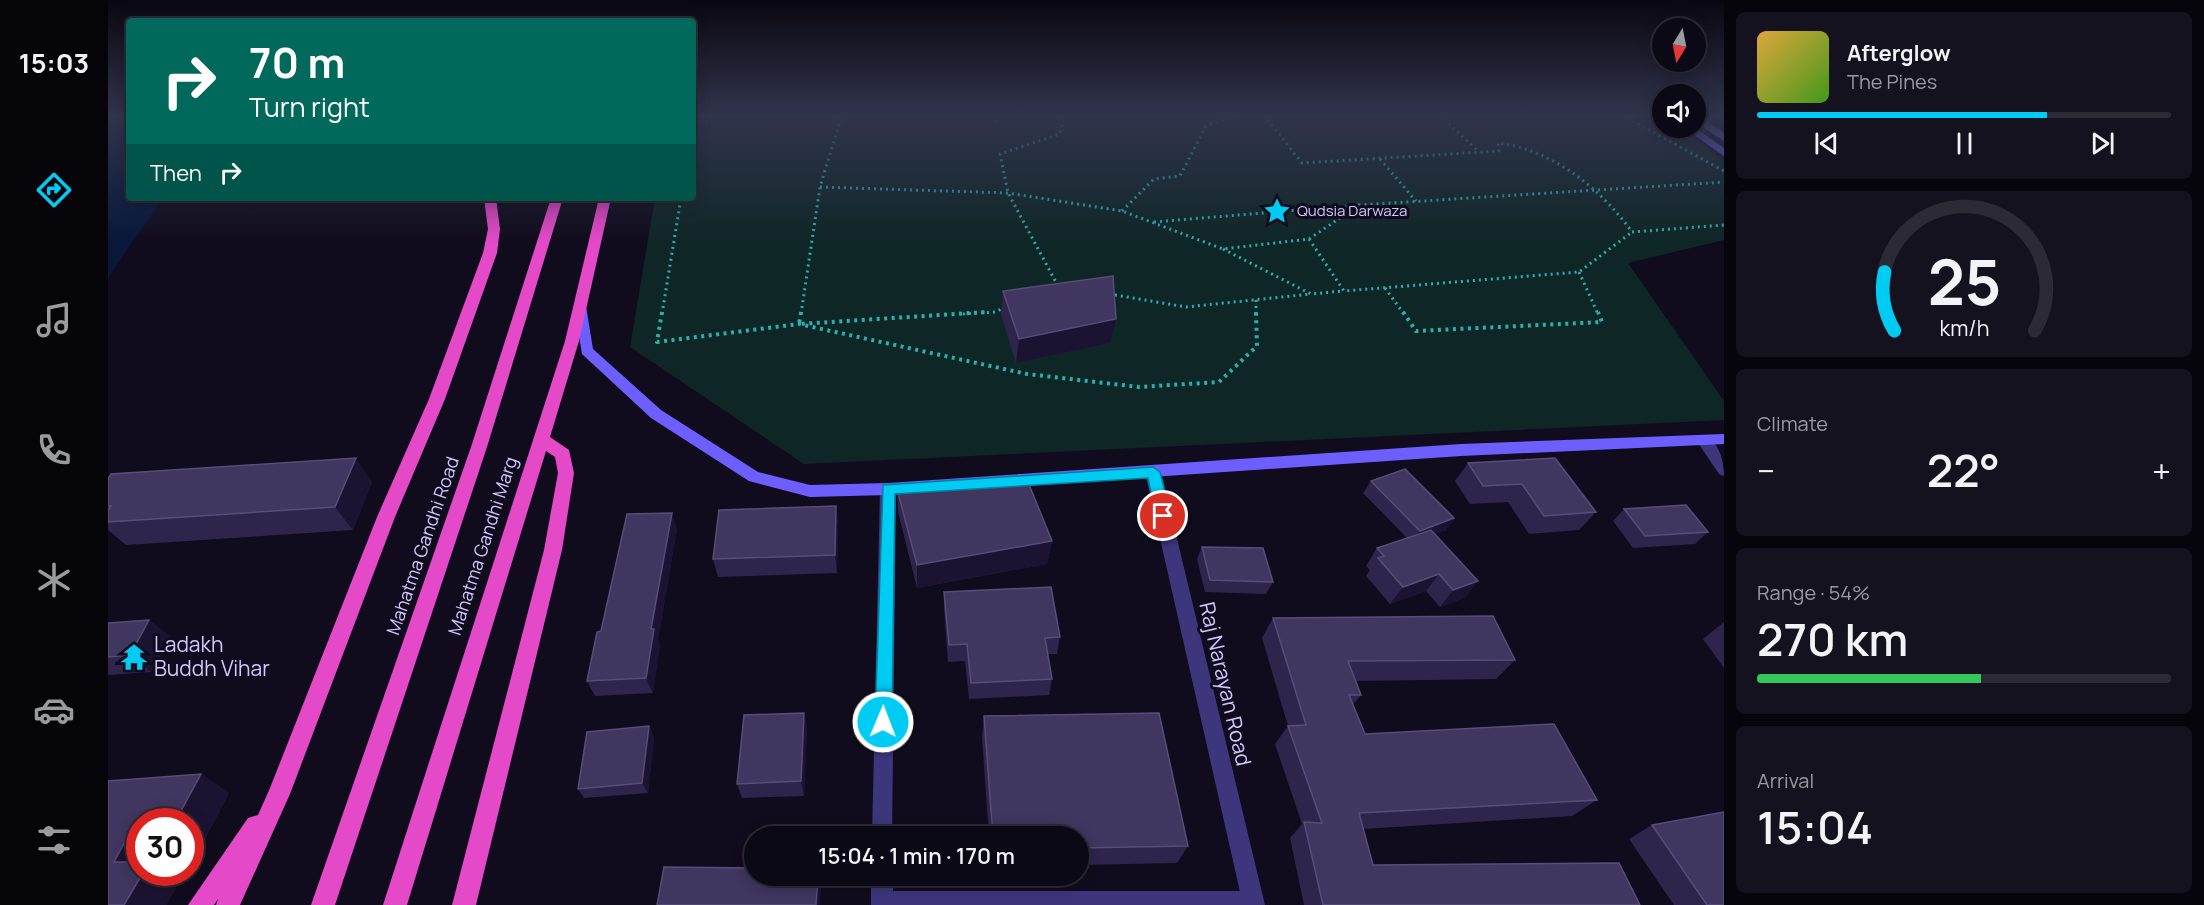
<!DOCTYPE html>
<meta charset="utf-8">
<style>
:root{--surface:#0c0916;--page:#15121f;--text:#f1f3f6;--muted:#9a9aa1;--line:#2c2a35;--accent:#00cbf3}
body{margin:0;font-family:Manrope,sans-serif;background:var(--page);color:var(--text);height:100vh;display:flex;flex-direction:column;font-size:22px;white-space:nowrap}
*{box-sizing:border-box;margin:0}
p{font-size:20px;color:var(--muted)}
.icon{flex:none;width:33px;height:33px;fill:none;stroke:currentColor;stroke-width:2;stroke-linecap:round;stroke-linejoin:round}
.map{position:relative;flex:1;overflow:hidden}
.sheet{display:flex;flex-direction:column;gap:12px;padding:12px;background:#07050c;width:480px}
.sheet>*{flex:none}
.banner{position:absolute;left:18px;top:18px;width:570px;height:183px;border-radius:6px;box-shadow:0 3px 15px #0003,0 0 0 2px var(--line);background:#00695c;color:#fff;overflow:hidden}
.needle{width:39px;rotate:190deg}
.controls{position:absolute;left:1544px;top:18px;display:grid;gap:12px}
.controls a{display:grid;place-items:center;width:54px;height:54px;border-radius:50%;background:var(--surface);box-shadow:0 3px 15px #0003,0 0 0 2px var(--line);font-size:30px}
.speed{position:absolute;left:18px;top:808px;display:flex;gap:12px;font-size:30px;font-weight:700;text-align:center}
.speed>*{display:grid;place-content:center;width:78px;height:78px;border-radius:50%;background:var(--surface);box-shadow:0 3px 15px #0003,0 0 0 2px var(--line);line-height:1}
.speed .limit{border:9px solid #d22;background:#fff;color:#111}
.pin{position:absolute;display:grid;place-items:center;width:51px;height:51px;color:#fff;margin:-26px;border:3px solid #fff;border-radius:50%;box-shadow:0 2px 6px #0007}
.me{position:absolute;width:66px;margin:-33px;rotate:1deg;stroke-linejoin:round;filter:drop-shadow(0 0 4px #0008)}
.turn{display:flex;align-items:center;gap:21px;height:126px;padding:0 24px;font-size:27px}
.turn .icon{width:78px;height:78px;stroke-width:2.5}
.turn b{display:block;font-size:42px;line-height:51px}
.then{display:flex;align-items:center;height:57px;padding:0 24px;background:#0003;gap:12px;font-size:22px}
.big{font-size:45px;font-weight:600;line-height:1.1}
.sheet .card{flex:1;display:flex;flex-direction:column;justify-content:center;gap:9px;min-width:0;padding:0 21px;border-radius:9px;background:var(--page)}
.sheet .dial{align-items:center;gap:0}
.dial svg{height:156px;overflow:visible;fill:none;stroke:var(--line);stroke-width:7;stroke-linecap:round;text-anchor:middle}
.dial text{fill:var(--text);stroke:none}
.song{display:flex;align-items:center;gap:18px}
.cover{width:72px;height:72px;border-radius:9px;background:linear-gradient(135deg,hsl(40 70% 55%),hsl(100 70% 35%))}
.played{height:6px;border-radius:3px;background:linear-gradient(90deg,var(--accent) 70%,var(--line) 70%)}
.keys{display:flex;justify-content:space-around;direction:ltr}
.heat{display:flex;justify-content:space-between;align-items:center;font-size:33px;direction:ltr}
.charge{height:9px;border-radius:4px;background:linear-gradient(90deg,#34c759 54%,var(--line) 0)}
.trip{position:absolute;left:636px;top:826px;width:345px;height:60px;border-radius:30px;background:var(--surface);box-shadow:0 3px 15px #0003,0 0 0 2px var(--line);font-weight:600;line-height:60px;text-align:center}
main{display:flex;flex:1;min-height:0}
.tabs{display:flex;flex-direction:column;width:108px;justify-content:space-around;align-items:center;background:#050409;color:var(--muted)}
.tabs .icon{width:42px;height:42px}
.tabs .on{color:var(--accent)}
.tabs b{font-size:27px;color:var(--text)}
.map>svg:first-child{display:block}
.green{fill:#0f2627}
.water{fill:#08173a}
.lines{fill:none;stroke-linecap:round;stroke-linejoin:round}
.path-far1{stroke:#2caeaf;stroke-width:3;stroke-dasharray:2 4;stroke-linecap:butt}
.path{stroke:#2caeaf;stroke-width:4;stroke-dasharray:3 4.5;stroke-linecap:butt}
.service{fill:#3d367d;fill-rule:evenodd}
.minor{fill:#3d367d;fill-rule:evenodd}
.secondary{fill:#6d5fff;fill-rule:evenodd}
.trunk{fill:#e449c8;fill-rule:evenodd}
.wall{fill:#2e244c}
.shaded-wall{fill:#1b1331}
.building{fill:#40365f;stroke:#574d78;stroke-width:1.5}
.route{fill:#00cbf3;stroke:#00849e;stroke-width:1.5}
.labels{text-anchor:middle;stroke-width:6;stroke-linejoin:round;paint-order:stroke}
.far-poi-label{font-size:15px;fill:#d2c8ff;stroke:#100c1d;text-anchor:start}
.street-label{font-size:18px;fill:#d2c8ff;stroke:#100c1d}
.near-poi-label{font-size:21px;fill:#d2c8ff;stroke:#100c1d;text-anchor:start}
.near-street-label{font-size:21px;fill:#d2c8ff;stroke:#100c1d}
</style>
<main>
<nav class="tabs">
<b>15:03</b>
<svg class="icon on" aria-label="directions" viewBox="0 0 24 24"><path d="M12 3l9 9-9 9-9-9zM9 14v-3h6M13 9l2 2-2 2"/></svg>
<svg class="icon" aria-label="music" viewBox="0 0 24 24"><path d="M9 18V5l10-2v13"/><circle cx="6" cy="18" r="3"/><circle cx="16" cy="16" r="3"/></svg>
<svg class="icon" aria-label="phone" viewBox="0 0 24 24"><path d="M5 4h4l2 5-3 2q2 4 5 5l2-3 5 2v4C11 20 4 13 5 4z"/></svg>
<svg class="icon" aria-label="climate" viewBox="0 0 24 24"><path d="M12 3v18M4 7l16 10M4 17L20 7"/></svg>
<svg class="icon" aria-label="car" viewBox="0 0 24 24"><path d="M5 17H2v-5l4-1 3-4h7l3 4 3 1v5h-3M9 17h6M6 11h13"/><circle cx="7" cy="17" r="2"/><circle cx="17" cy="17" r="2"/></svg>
<svg class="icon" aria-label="filters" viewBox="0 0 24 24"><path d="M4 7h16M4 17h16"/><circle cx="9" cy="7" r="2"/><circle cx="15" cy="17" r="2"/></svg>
</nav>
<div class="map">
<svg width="1616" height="905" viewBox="0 0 1616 905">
<rect width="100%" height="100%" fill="#100c1d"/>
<path class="green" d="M585,115h969v13h17l45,33v79l-96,23 96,138v19l-920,44 -174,-117 25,-149h38z"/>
<path class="water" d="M0,115h21v83h34l-55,80z"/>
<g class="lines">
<path class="path-far1" d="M884,115l4,8
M1156,115l38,48 197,-12 -1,-8c54,6 103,46 134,89l92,-7
M1332,115l39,37
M1514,115l102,56
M585,130l3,-15
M1272,159l36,42
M712,187l188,6 114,18 101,38 86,-10 50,-34 365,-23
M1014,211l32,-32 26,-3 26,-50 32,-11
M1046,222l205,-17
M1201,239l35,52 235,-19 53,-40
M1115,249l88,45 32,-3
M1471,272l19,42
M950,286l-50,-93 -8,-39 60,-20 5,-19
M1277,288l19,26
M1001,294l77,13 125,-13
M1148,300v14
M554,314l19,-116
M693,314l19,-127 22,-72
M855,314l32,-2 9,-4"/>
<path class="path" d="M554,312l-5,30 142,-18 228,50 112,13 80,-5 38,-36 -1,-34
M693,312l-2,12 188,-12
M1295,312l13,19 186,-9 -4,-10"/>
<path class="service" d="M774,891h371l7,3 3,7 -2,4h-387l-2,-4 3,-7z"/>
<path class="minor" d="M1595,435c16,5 21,26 21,41l-5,-2 -23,-34z
M1045,466l5,2 3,4 104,433h-22l-98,-433 3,-4z
M780,483l5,2 3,4 -4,348h-20l8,-348 3,-4z
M763,876h22v29h-22z"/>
<path class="secondary" d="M1587,115h4l25,18v8l-29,-19z
M1576,128h11l29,20v8z
M472,302l6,4 7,43 68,61 97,62 52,13 78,-2 573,-39 263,-10v10l-263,12 -573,39 -78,2 -61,-16 -98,-63 -69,-64 -8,-48z"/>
<path class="trunk" d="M376,198h12l4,31 -3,24 -52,146 -50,118 -105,277 -50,111h-24l2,-6 -4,6h-26l60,-87 10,-3 12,-27 107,-271 52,-118 54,-146 5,-24z
M443,198h12l-76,249 -152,458h-24l160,-458z
M491,198h12l-32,143 -29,96 19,13 5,23 -12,77 -86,355h-24l92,-355 14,-77 -3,-16 -9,-6 -139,454h-24l182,-564z"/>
</g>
<path class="wall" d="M895,291l107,52 -94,20 -15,-48z
M1360,463l128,49 -17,18 -50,4 -21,-32 -38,2 -15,-23z
M0,479l264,3 -19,48 -227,15 -18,-15z
M1263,481l83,37 -8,12 -11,4 43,47 -14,17 -24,9 -14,-16 -36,13 -24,-28 4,-6 -4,-4 11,-18 30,-10 -44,-45z
M789,489h50l105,52 -5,23 -130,24 -19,-76z
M728,506l2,18 -1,49 -119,4 -5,-18z
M1516,509l84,23 -13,12 -62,4 -20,-27z
M569,529l-19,110 2,5 -7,49 -58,3 -8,-15z
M1094,547l71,35 -7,12 -61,-2 -8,-33z
M836,592l116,45 -3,17h-9l4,25 -3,16 -80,4 -4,-38 -17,1 -4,-53z
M1165,618l242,42 -19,19 -140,2 5,14 -8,10 12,29 232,66 -25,16 -209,13 10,36 267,40h-336l-14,-67 12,-14 -27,-80 13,-18 -26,-88z
M41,620l21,17 -19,35 -43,3v-52z
M1616,622v46l-21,-29z
M696,713l3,15 -3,68 -62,2 -5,-14z
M876,716l204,130 -11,17 -99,2v-28h-89l-7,-100z
M541,726l5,11 -6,56 -64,5 -6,-9z
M93,774l28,19 -24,46 -15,1v-18h-50v51h30l11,6 -15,26h-58v-124z
M1544,825l72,80h-50l-45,-66z"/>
<path class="shaded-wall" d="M1008,319l-6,24 -94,20 3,-24z
M248,458l16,24 -19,48 -18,-23z
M728,506l2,18 -1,49 -2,-18z
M564,513l5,16 -19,110 2,5 -7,49 -7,-15 5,-49z
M1346,518l-8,12 -35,13 9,-12z
M944,541l-5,23 -130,24v-23z
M1331,574l-13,17 -36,13 13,-17z
M1370,581l-14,17 -24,9 13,-17z
M41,620l21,17 -19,35 -21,-17z
M696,713l3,15 -3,68 -3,-15z
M541,726l5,11 -6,56 -6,-10z
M93,774l28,19 -24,46 -15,-8v-9h-15z
M27,823l5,3v47h30l11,6 -15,26h-42l-10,-43z
M710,876h3l1,4 -2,25h-4z"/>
<path class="building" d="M1005,276l3,43 -97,20 -16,-48z
M248,458l-21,49 -227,15v-12l3,-4h-3v-27l3,-5z
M1447,458l41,54 -52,4 -22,-32 -39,2 -15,-23z
M1297,469l49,49 -34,13 -49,-50z
M918,477l26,64 -135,24 -20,-76 47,-8 3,8z
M1578,505l22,27 -63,4 -21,-27z
M728,506l-1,49 -122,4 6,-49z
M564,513l-21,116h3l-8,49 -59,3 10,-49 4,-1 26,-117z
M1323,530l47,51 -25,9 -14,-16 -36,13 -25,-29 6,-2 -7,-8z
M1094,547l61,1 10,34 -63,-2z
M943,587l9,50 -15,1 7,41 -81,4 -4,-39 -18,1 -5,-53z
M1385,616l22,44 -167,1 13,34h-12l16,39 189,-10 43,76 -238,13 14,52 246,-2 21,42h-317l-19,-83 18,1 -34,-97 18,-1 -33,-107z
M41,620l-19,35 -22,2v-34z
M696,713l-3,68 -64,3 7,-69z
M1051,713l29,133 -110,2v-11h-85l-9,-121z
M541,726l-7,57 -64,6 9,-57z
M93,774l-26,48h-35v1h-5l-21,39h26v11h3l-19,32h-16v-124z
M1616,812v93h-17l-55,-80z
M556,867l90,1v8h64l-2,29h-159z"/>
<linearGradient id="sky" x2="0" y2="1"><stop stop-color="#090710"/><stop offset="0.48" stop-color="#31344c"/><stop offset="1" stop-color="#31344c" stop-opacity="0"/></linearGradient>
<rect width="1616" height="242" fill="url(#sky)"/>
<path class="route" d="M1045,467l7,5 11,44 -8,5 -7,-5 -8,-38 -253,16 -3,228 -3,6 -6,3 -6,-3 -2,-6 8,-237z"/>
<defs>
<symbol id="sight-bare" viewBox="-9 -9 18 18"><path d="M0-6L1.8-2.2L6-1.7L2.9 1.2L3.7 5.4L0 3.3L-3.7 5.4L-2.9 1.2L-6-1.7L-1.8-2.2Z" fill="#00cbf3" stroke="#100c1d" stroke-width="2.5" paint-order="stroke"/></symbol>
<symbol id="temple-bare" viewBox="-9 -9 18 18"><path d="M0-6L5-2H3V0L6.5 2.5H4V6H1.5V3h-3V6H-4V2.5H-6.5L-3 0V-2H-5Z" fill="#00cbf3" stroke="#100c1d" stroke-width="2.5" paint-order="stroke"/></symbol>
</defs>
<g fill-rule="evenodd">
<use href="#sight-bare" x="1150" y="192" width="38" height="38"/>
<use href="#temple-bare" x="7" y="638" width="38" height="38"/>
</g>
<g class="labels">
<g class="far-poi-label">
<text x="1189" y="216">Qudsia Darwaza</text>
</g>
<g class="street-label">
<text transform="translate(315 546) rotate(-71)" y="6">Mahatma Gandhi Road</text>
<text transform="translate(375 546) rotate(-72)" y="6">Mahatma Gandhi Marg</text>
</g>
<g class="near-poi-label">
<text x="46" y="652">Ladakh<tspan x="46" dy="24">Buddh Vihar</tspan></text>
</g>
<g class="near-street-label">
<text transform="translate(1117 684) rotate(77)" y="7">Raj Narayan Road</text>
</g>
</g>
</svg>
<div class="controls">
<a><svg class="needle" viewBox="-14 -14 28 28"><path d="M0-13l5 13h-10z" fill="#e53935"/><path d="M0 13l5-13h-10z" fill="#9a9aa1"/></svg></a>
<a><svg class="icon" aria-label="sound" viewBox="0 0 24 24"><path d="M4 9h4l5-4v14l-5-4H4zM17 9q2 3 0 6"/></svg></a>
</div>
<div class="speed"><div class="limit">30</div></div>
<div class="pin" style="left:1055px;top:516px;background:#d93025"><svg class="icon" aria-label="arrive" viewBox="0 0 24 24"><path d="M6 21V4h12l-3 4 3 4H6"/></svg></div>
<svg class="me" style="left:775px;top:722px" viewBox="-20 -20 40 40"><circle r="17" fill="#00cbf3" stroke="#fff" stroke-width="3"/><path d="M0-11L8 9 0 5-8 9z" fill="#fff"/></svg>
<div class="trip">15:04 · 1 min · 170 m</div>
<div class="banner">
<div class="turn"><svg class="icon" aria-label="right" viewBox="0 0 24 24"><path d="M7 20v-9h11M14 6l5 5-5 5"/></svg><div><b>70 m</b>Turn right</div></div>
<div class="then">Then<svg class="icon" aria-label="right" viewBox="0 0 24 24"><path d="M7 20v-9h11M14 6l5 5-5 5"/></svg></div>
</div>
</div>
<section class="sheet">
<div class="card">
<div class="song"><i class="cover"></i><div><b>Afterglow</b><p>The Pines</p></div></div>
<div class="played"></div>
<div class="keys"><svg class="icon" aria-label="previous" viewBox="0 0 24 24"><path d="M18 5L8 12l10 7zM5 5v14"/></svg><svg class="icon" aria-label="pause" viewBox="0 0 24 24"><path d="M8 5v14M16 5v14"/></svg><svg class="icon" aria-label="next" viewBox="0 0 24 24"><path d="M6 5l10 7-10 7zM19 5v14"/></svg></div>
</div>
<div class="card dial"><svg viewBox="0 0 100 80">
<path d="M14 69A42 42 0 1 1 86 69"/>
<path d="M14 69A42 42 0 0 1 9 39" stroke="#00cbf3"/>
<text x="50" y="56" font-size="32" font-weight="700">25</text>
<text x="50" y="72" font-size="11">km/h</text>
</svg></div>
<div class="card"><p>Climate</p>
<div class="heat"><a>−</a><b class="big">22°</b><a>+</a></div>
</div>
<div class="card"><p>Range · 54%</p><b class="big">270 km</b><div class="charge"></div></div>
<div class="card"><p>Arrival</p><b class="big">15:04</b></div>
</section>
</main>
